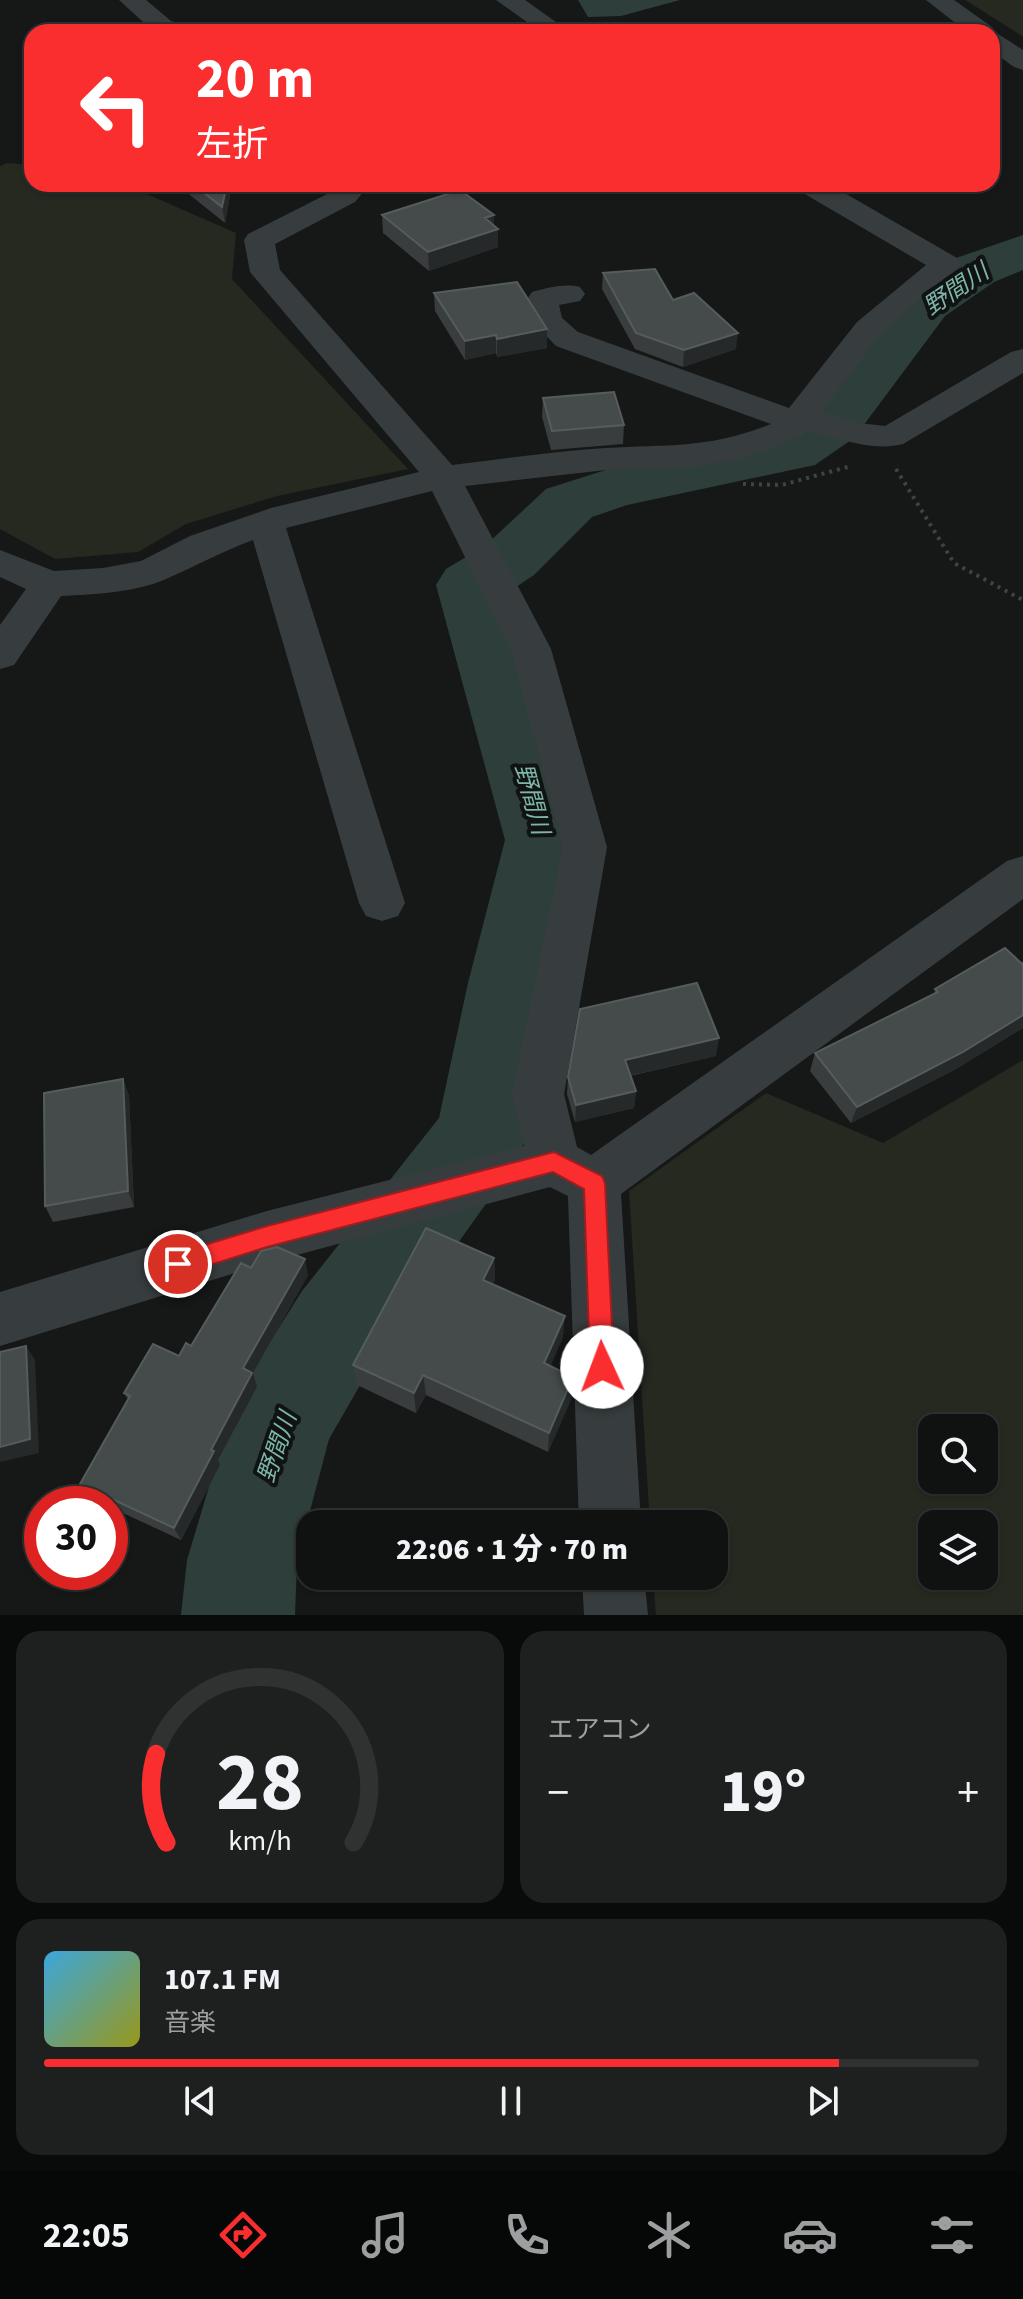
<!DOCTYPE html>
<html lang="ja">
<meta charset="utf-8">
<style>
:root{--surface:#101212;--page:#1e2020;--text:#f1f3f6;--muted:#9c9e9f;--line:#303232;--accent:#fa2d2f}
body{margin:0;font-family:"Source Sans 3","Noto Sans JP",sans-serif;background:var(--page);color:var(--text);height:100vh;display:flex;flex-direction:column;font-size:30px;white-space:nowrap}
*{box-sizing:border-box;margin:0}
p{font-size:26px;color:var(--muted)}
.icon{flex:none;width:44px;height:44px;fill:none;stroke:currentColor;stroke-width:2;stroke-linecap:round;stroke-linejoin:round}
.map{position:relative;height:1615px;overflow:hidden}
.side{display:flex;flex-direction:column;gap:16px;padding:16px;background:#090a0a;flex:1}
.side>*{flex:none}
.hud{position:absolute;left:24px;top:24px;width:976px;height:168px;border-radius:24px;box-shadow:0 2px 6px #0004,0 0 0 2px var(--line);background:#fa2d2f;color:#fff;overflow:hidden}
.buttons{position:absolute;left:918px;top:1414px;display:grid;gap:16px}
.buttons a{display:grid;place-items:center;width:80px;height:80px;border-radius:16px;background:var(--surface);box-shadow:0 2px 6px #0004,0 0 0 2px var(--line);font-size:40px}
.speed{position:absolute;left:24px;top:1486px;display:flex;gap:16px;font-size:40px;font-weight:700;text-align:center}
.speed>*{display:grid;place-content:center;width:104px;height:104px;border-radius:50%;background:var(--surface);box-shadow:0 2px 6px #0004,0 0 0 2px var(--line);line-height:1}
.speed .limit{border:12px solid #d22;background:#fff;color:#111}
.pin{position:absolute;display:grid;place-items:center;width:68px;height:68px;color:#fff;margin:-34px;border:4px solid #fff;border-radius:50%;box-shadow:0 2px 8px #0007}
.me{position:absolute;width:88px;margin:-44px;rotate:358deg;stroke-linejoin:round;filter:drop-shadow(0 0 6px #0008)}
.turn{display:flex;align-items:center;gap:28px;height:168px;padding:0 40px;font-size:36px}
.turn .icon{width:104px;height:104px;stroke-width:2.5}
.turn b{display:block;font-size:56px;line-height:68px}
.big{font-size:60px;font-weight:800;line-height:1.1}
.side .tile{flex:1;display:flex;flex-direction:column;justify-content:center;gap:12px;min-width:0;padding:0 28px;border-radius:24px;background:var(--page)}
.side .dial{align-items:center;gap:0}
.dial svg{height:208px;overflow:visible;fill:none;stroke:var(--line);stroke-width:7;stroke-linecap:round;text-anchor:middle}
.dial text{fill:var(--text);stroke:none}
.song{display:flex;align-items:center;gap:24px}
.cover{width:96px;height:96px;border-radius:12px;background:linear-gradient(135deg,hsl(200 70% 55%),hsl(60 70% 35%))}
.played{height:8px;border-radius:4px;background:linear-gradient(90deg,var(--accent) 85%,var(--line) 85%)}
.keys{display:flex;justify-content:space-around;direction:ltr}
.heat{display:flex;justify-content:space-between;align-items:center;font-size:44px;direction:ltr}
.side .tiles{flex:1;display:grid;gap:16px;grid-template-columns:1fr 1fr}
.tile:last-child{grid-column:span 2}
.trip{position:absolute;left:296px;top:1510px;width:432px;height:80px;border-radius:24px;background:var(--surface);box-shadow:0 2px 6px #0004,0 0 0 2px var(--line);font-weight:800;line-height:80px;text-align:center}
.dock{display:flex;height:128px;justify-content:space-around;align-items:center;background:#060707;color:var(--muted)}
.dock .icon{width:56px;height:56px}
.dock .selected{color:var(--accent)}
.dock b{font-size:36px;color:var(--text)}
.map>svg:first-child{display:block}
.green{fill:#252920;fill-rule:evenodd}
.water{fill:#2e3f3b}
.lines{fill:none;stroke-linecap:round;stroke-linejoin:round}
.river{fill:#2e3f3b;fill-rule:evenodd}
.path{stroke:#3d4445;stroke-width:4;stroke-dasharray:3 5;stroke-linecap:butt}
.minor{fill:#373d3e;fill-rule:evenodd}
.wall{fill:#393d3d}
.shaded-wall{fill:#262929}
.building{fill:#454b4b;stroke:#555c5c;stroke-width:2}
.route{fill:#fa2d2f;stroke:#a21d1f;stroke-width:2}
.labels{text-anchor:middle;stroke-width:8;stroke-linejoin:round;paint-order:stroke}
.water-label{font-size:24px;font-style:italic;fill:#7db5aa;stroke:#111313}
</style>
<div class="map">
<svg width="1023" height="1615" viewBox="0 0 1023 1615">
<rect width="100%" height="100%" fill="#161818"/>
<path class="green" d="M965,0h58v37l-4,-3z
M7,163l25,2v19h92l112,49 -4,46 176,190 -131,27 -91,28 -48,28 -83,7 -55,-30v-363z
M1023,1060v555h-367l-3,-39h61v-52h-64l-21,-333 137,-98 117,50zM932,1428h52v52h-52zM932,1524h52v52h-52z"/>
<path class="water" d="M578,0h102l-59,16 -33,1z"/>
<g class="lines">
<path class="river" d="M1023,235v35l-29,12 -49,34 -91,122 -39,27 -188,40 -35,12 -58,58 -27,18 78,247 -31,143 -26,151 -13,29 -141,198 -45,78 -32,121 -2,55h-114l6,-55 42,-140 15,-37 58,-92 137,-173 29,-135 37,-143 -69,-255 10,-16 40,-24 60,-56 66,-21 162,-31 36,-25 95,-120 51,-34z"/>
<path class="path" d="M896,469l58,94 69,37
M743,484l39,1 69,-19"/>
<path class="minor" d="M119,0h27l25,21 18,6 3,5 -39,-1z
M496,0h29l45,32h-29z
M926,0h28l38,27 3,5 28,18v20l-9,-3 -22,-16v-19h-25z
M340,184h30l-15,18 -80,42 5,26 172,195c51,-6 103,-14 154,-17 64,-4 102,1 165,-24l-215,-78 -23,-24 -6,-23 5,-7c16,-4 32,-9 48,-5l5,7 -5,7 -21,4 3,13 16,14 211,76 68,-86 69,-57 -128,-75 -4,-6h35l128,74 4,6 -82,72 -58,76 38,11 26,3 126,-74 12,-3v24l-120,71c-31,8 -66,-6 -96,-14l-5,6 -63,24 -64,9 -69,1 -141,16 86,163 56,198 -43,247 13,53 14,8 416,-294 16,-5v43l-402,295 20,330h-62l-11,-328 -18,-9 -283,76 -267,83v-54l267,-81 257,-65 -12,-52 51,-247 -52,-198 -79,-158 -146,37 119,375 -7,13 -16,5 -16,-5 -7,-13 -106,-363c-30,11 -57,26 -87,39 -32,14 -71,15 -105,17l-47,69 -14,4v-44l26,-36 -26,-12v-27l54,21 49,-3 38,-7 49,-25 81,-28 148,-36 -169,-200 -6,-32 4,-6 87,-44z
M582,1576h62l4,39h-64z"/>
</g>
<path class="wall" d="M179,184h53l-7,39 -45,-36z
M382,215h112v11l4,3v18l-69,24 -46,-38z
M603,273l70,27 63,49 -53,18 -48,-18 -33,-60z
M434,293l113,55 -50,9 -1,-4 -31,7 -30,-49z
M543,398l81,27 -1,19 -72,6 -9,-33z
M1023,963v65l-67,41 -105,54 -41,-52 5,-18 119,-59 1,-5z
M716,1056l-86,20 6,15 -2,17 -59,14 -8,-28 1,-17z
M123,1079l6,17 5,111 -81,15 -8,-16z
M494,1258l1,22 -3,4 71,53 -13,29 23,11 -1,20 -24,55 -122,-57 -10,18 -59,-28 -4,-20z
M251,1268l57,7 -55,98 4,14 -39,73 2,5 -39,75 -71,-33v-3h-7l-15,-7 -8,-13 48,-84 -4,-7 55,-37 12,-10z"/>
<path class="shaded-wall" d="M227,184h5l-7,39 -3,-16z
M494,215v15l4,-1v18l-69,24 -1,-19 57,-34z
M547,329v19l-50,9v-18z
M738,333l-2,16 -53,18 1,-17z
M496,335v18l-31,7v-19z
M1023,1015v13l-67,41 -105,54 6,-16z
M719,1038l-3,18 -93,21 2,-17z
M123,1079l6,17 5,111 -6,-16z
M636,1091l-2,17 -59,14 1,-17z
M494,1258l1,22 -11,22 -1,-22z
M305,1259l3,16 -55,98 4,14 -39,73 2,5 -39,75 -7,-12 37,-78 32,-82z
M565,1316l-2,21 -20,46 1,-20z
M26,1346l9,14 4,93 -39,9v-15z
M423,1375l3,20 -10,18 -2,-20z
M573,1377l-1,20 -24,55 1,-19z"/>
<path class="building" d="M193,184h34l-5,23z
M460,190l34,25 -9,3 13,11 -70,23 -46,-37z
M655,269l18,31 21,-7 44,40 -54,17 -48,-17 -33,-60z
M517,282l30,47 -50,10 -1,-4 -31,6 -31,-48z
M614,392l10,33 -72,6 -9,-33z
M1005,948l17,16 1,-1v52l-60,37 -106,55 -42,-54 123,-61 -3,-3z
M697,983l22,55 -94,22 11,31 -60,14 -8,-28 12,-68z
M123,1079l5,112 -83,15 -1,-113z
M426,1228l68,30 -11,22 82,36 -21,47 29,14 -24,56 -126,-58 -9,18 -61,-28z
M277,1247l28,12 -62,109 9,5 -41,77 3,1 -40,77 -94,-44 50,-88 -6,-3 29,-49 26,12 7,-13 5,3 50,-83 10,5 10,-17z
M26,1346l4,93 -30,8v-95z"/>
<path class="route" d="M554,1152l48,24 3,7 9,184 -3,9 -9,3 -8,-3 -4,-9 -6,-178 -31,-17 -286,75 -89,28 -8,-3 -3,-8 3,-8 8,-3 89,-27z"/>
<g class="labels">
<g class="water-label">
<text transform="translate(956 289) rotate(-34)" y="8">野間川</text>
<text transform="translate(532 799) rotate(75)" y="8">野間川</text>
<text transform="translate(277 1447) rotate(-71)" y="8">野間川</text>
</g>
</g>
</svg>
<div class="buttons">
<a><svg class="icon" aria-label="search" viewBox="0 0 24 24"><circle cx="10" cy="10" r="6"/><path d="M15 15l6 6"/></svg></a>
<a><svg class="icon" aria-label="layers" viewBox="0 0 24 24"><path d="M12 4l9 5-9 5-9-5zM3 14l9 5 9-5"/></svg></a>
</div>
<div class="speed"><div class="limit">30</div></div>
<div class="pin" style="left:178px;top:1264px;background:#d93025"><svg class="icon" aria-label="arrive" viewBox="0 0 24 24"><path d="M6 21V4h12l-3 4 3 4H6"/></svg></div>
<svg class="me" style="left:602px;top:1367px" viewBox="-20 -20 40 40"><circle r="19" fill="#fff"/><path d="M0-13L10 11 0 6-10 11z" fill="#fa2d2f"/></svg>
<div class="trip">22:06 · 1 分 · 70 m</div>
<div class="hud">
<div class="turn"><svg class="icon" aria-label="left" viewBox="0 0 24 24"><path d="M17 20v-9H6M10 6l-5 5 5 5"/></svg><div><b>20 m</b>左折</div></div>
</div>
</div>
<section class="side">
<div class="tiles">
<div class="tile dial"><svg viewBox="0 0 100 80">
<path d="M14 69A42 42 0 1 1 86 69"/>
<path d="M14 69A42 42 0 0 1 10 35" stroke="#fa2d2f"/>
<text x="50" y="56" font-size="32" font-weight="700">28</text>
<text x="50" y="72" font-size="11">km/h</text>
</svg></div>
<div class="tile"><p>エアコン</p>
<div class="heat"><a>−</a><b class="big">19°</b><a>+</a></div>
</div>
<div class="tile">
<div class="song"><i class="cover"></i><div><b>107.1 FM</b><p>音楽</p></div></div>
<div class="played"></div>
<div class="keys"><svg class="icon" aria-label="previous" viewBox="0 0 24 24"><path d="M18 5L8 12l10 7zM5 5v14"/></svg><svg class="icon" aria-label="pause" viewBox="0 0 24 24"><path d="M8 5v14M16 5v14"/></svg><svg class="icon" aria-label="next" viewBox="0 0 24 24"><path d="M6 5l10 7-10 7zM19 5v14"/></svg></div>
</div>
</div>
</section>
<nav class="dock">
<b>22:05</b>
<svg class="icon selected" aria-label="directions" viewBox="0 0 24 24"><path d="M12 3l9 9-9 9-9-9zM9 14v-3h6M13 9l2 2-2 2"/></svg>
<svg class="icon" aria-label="music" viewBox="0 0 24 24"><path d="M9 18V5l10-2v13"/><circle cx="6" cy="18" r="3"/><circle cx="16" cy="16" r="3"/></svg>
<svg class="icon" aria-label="phone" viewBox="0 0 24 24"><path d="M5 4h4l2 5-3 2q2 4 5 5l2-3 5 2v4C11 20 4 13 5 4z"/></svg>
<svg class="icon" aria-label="climate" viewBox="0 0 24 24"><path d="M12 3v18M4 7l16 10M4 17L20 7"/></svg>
<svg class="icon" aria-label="car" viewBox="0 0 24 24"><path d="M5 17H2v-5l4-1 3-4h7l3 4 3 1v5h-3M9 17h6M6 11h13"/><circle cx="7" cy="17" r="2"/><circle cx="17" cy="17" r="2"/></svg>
<svg class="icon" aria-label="filters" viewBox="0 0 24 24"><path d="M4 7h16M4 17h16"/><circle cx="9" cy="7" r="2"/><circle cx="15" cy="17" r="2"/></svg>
</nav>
